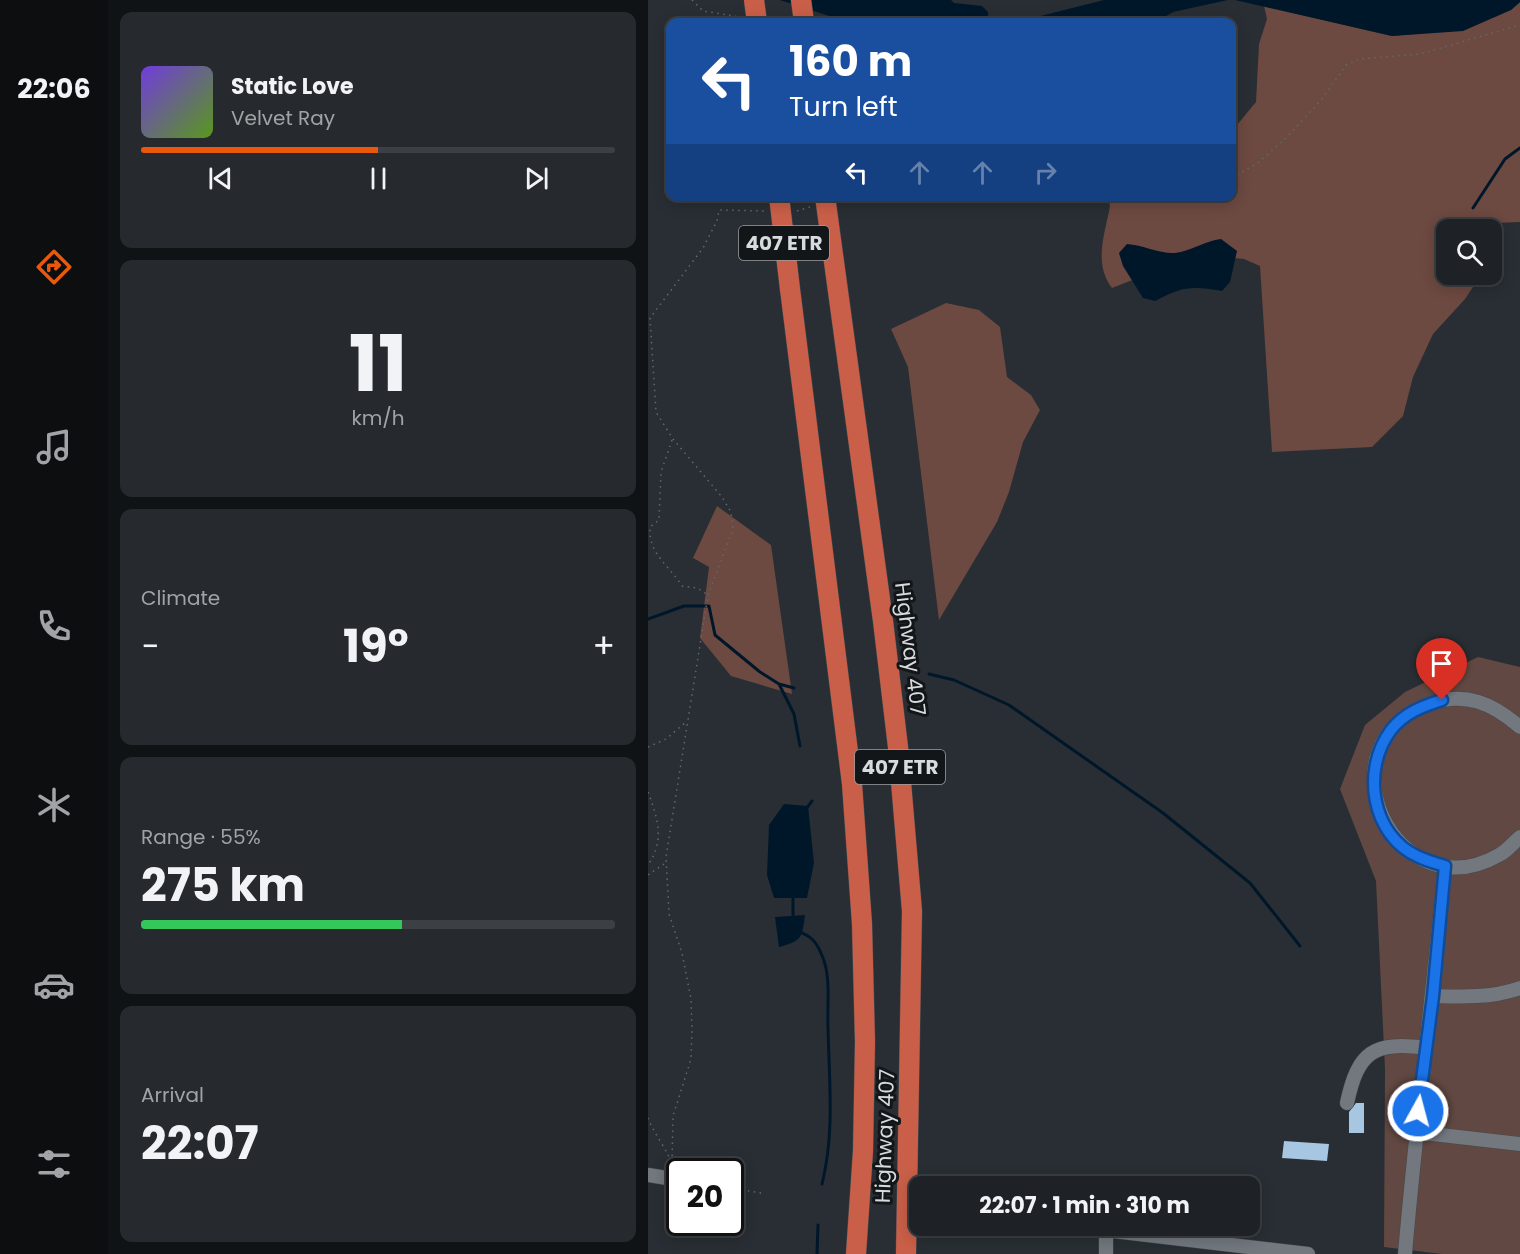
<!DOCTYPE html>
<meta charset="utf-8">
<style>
:root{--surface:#1e2226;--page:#262a2e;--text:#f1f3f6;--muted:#a1a4a7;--line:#3c3f43;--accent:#ea580c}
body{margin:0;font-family:Poppins,sans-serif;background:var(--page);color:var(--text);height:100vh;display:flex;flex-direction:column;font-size:22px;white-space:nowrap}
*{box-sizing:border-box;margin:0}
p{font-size:20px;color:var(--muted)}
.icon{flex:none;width:33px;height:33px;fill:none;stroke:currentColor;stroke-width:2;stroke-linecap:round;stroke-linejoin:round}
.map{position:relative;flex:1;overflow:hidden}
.drawer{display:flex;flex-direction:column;gap:12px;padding:12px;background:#101315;width:540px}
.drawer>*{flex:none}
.hud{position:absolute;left:18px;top:18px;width:570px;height:183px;border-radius:12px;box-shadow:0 3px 15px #0003,0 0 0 2px var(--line);background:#1a4fa0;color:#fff;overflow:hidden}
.fabs{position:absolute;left:788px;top:219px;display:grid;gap:12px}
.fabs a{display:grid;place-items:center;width:66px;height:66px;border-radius:12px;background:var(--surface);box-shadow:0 3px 15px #0003,0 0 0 2px var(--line);font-size:30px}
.speed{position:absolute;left:18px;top:1158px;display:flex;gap:12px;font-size:30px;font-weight:700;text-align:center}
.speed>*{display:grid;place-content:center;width:78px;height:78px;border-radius:50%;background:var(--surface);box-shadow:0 3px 15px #0003,0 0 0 2px var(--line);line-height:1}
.speed .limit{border:3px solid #111;border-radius:9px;background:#fff;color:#111}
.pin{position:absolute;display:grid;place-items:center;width:51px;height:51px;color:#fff;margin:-62px -26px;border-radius:50% 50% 50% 0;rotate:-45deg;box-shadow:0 0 6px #0007}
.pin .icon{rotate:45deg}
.me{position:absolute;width:66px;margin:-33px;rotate:7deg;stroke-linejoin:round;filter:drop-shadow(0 0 4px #0008)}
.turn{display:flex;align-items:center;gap:21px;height:126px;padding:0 24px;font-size:27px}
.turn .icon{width:78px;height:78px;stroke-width:2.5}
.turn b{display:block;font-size:42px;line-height:51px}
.lanes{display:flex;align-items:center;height:57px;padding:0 24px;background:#0003;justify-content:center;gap:30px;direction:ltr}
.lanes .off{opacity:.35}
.big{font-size:45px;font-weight:700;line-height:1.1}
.drawer .card{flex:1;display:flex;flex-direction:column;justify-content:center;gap:9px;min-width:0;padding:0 21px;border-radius:12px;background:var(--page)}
.drawer .dial{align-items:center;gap:0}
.dial b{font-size:78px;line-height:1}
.song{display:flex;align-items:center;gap:18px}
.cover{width:72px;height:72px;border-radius:9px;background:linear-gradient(135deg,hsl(260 70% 55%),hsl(90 70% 35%))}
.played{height:6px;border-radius:3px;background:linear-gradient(90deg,var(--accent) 50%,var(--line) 50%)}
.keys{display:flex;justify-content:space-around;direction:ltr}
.heat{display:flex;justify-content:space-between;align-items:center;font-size:33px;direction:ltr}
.charge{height:9px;border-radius:4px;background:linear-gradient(90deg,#34c759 55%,var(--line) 0)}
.trip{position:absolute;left:261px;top:1176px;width:351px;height:60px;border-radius:12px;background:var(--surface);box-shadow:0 3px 15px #0003,0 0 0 2px var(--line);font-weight:700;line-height:60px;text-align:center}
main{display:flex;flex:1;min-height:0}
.dock{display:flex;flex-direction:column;width:108px;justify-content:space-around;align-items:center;background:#0c0e0f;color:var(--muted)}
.dock .icon{width:42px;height:42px}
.dock .selected{color:var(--accent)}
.dock b{font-size:27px;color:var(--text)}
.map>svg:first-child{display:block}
.green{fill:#624842}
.forest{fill:#6c4941}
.water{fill:#00172a}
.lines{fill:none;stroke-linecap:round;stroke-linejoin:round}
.stream{stroke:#00172a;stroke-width:3}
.building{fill:#a7c6e1}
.minor-casing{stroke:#44494e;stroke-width:15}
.highway-casing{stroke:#44494e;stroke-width:21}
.path{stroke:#63686c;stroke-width:1.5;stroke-dasharray:1.5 4.5;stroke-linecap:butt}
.minor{stroke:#72787e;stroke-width:14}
.highway{stroke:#c95f48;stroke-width:20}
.highway-bridge-casing{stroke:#44494e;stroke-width:21;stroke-linecap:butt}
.highway-bridge{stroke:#c95f48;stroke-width:20}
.route-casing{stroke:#114b97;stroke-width:15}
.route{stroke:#1a73e8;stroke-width:10}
.labels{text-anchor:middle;stroke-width:6;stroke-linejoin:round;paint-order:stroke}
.shield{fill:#131618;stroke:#9ca0a3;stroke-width:1.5}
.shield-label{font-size:20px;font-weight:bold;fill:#d7dbde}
.street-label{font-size:21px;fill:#d7dbde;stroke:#131618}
</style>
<main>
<nav class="dock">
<b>22:06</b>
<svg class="icon selected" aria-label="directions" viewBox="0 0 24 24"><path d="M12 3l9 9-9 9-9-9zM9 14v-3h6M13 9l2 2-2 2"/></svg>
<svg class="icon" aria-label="music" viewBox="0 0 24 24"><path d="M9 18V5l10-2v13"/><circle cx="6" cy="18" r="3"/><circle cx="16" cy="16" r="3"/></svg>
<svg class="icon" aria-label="phone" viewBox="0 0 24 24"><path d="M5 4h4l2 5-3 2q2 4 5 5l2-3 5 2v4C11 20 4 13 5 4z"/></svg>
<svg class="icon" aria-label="climate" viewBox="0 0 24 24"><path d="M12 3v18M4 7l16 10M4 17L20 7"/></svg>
<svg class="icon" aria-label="car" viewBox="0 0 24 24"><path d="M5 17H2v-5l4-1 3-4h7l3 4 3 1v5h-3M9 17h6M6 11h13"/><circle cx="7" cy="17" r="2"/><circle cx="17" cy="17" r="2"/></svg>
<svg class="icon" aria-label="filters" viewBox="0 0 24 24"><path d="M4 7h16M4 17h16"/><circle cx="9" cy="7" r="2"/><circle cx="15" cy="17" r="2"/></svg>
</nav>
<section class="drawer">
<div class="card">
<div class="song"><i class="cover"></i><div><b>Static Love</b><p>Velvet Ray</p></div></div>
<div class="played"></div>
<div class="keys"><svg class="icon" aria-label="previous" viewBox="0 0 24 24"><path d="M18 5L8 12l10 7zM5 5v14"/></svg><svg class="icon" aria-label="pause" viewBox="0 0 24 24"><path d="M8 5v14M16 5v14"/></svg><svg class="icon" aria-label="next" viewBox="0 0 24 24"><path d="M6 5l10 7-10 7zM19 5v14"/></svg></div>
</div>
<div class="card dial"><b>11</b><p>km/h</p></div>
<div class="card"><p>Climate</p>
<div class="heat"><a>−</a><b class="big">19°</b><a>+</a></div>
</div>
<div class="card"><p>Range · 55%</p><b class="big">275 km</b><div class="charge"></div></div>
<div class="card"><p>Arrival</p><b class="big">22:07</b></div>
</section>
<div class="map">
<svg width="872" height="1254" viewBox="0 0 872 1254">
<rect width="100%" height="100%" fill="#282e33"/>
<path class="green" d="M830,657l42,10v587h-78l-58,-7 1,-178 -9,-188 -36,-92 25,-64 40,-33z"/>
<path class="forest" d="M872,2v220l-25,1 -4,23v-16h-45v44l35,1 -16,24 -32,35 -20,43 -10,39 -31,31 -100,5 -12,-186 -16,-7 -21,-2 -83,20 -28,11c-19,-25 -7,-54 -2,-82l-2,-9 124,-1v-65l24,-29 3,-58 8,-25 -3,-13 128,30 22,-2 97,-24z
M298,303l33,7 21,17 7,50 24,18 9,15 -17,32 -14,50 -12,30 -58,98 -31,-253 -17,-38z
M69,506l54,39 21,149 -61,-18 -31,-38 9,-71 -16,-9z"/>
<path class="water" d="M132,0h171l3,3 28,3 6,6v6l17,4h-157z
M456,0h124l-55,12 -17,10h-139z
M587,0h285v2l-9,8 -48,21 -71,5z
M573,239l16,12 -7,31 -8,9c-30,-5 -39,-5 -67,10l-12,-3 -20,-32 -4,-13 8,-9c16,1 33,10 48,9 16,-2 30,-12 46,-14z
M136,804l24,2 6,57 -7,35h-33l-7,-23 2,-50z
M157,915c-3,23 -3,26 -26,32l-4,-30z"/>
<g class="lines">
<path class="stream" d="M825,208l32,-49 15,-11
M825,221l3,8
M0,619l36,-13h25l6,29 45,37 19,12 15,4
M281,674l25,6 55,25 154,108 87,70 50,63
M131,684l15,30 6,32
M158,809l6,-8
M145,918v-23
M151,932c14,4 19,13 24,26 8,20 4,47 5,69 1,53 7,105 -6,157
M169,1254l1,-29"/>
</g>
<path class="building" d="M708,1103h8v30h-15v-21z
M636,1141l45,3 -2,17 -45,-3z"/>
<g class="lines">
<defs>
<path id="minor" d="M872,727c-28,-24 -55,-36 -91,-23 -113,42 -33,210 70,151 8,-4 14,-12 21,-18
M785,996c30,1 58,2 87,-8
M699,1103c11,-51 26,-62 79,-55
M767,1132l105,12
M0,1175l19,3
M423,1226l237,28
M458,1254v-24
M757,1254c11,-130 28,-259 40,-388"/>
<path id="highway" d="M153,0l3,22
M177,196l58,425 15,126 14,164 -6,343
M142,289l62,495 10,140 3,118 -2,109 -7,103"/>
</defs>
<use href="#minor" class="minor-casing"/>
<use href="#highway" class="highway-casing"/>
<path class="path" d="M44,0l11,11 37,6
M584,178l26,-15 28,-25 36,-39 24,-34 13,-6 61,-5 100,-29
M149,211l13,-4
M24,440l-11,32 -2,48 -9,7c-2,27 19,38 32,59l15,2 11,7
M0,747l18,-8 20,-17
M0,792c10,27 17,48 0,73
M0,875l16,-11
M0,1118c5,15 23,36 24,49
M24,1162l1,-46 18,-57 1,-29 -1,-31 -9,-46 -13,-39 -3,-57 42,-262 25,-66 -2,-17 -9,-15 -49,-58 -17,-27 -6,-94 53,-70 14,-27 2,-11 46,1
M82,1188l31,5"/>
<use href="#minor" class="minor"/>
<use href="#highway" class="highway"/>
<defs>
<path id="highway-bridge" d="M106,0l3,22
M131,196l11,93"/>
</defs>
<use href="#highway-bridge" class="highway-bridge-casing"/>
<use href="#highway-bridge" class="highway-bridge"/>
</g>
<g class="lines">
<defs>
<path id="route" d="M770,1111l15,-115 12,-130c-9,-3 -18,-5 -26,-9 -48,-21 -58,-87 -28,-127 13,-17 32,-24 51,-30"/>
</defs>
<use href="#route" class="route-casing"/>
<use href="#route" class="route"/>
</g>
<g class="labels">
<g class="shield">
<rect x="91" y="226" width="90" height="34" rx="4.5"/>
<rect x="207" y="750" width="90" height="34" rx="4.5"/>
</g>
<g class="shield-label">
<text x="136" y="250">407 ETR</text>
<text x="252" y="774">407 ETR</text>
</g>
<g class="street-label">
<text transform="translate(262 649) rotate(83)" y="7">Highway 407</text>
<text transform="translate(237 1136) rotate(-88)" y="7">Highway 407</text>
</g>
</g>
</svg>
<div class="fabs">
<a><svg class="icon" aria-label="search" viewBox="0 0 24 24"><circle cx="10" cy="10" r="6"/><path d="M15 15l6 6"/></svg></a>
</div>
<div class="speed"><div class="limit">20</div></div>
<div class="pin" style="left:794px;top:700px;background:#d93025"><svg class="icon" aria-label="arrive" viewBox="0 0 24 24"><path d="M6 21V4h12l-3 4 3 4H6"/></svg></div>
<svg class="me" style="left:770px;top:1111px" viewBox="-20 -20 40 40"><circle r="17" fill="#1a73e8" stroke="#fff" stroke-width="3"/><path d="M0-11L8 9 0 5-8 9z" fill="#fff"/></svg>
<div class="trip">22:07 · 1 min · 310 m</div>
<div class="hud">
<div class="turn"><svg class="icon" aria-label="left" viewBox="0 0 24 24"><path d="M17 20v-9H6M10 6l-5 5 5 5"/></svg><div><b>160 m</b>Turn left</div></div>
<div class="lanes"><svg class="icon" aria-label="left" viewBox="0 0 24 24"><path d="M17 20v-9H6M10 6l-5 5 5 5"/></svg><svg class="icon off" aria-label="ahead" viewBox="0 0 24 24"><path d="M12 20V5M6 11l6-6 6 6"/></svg><svg class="icon off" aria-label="ahead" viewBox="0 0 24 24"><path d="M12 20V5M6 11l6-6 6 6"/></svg><svg class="icon off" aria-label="right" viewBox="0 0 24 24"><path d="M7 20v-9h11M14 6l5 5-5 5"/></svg></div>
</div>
</div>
</main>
